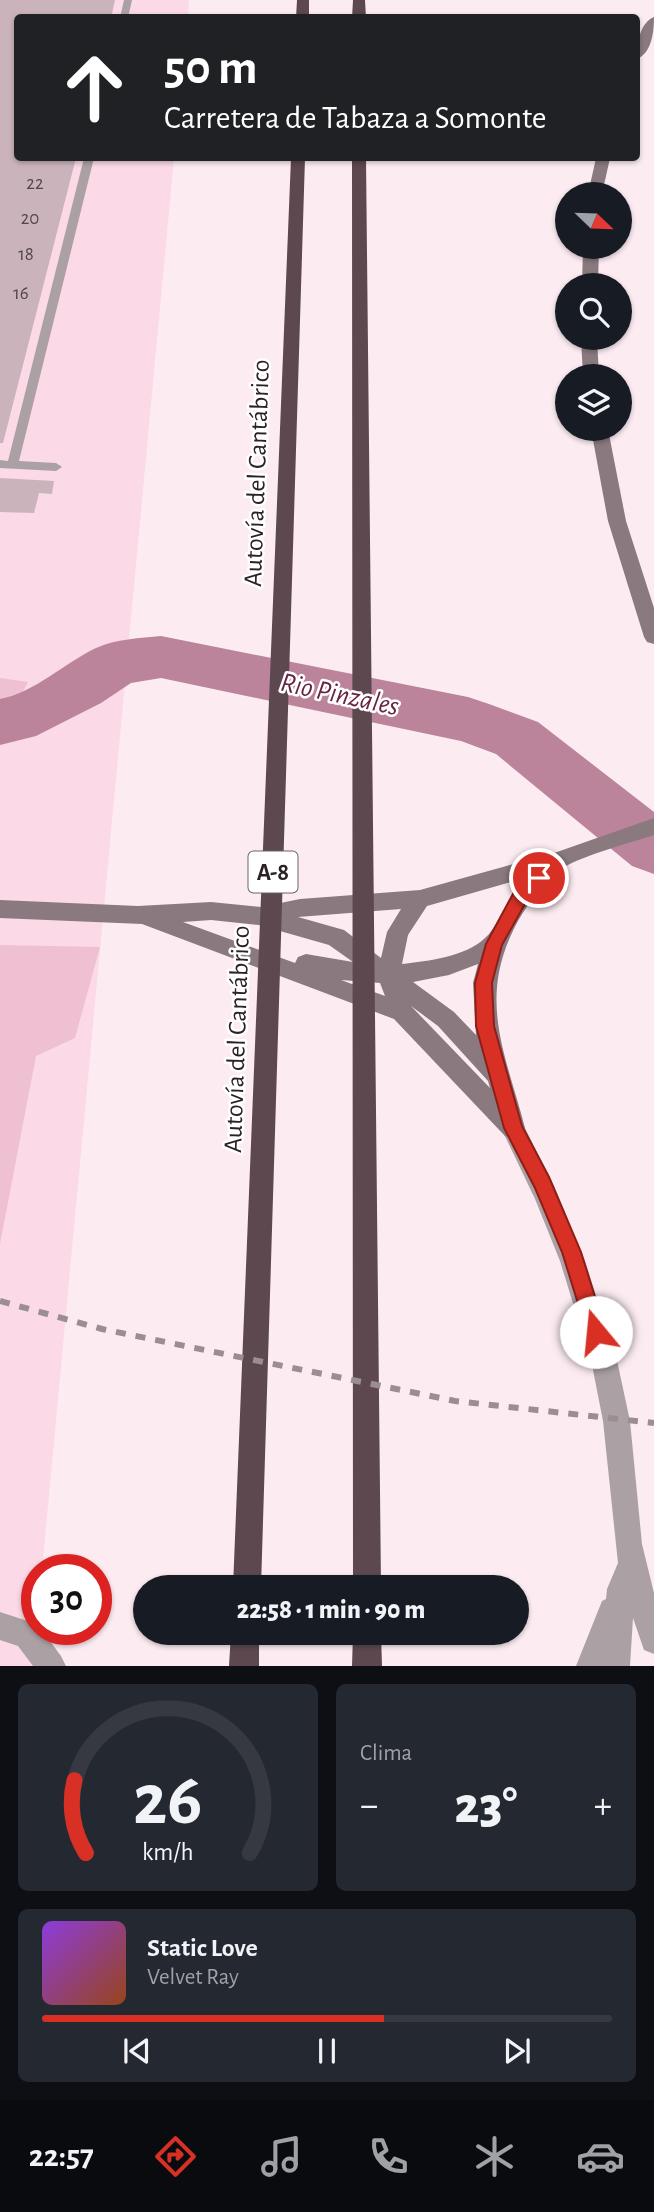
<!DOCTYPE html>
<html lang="es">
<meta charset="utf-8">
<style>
:root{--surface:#171b24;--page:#242831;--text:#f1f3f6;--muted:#9ea1a6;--line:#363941;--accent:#d93025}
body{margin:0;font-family:"Alegreya Sans",sans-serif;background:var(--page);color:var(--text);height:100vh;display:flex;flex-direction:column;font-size:26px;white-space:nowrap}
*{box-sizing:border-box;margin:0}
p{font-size:23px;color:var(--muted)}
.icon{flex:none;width:38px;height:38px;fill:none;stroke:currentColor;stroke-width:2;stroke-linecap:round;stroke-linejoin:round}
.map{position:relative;height:1666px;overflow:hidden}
.panel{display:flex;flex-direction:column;gap:18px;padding:18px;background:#0d0f14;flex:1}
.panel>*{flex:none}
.top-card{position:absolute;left:14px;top:14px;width:626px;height:147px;border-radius:7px;box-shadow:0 2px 5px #0004;background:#202124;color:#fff;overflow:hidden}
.needle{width:46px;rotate:113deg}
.fabs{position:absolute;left:555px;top:182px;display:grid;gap:14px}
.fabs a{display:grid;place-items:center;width:77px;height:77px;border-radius:50%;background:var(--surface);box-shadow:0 2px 5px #0004;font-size:35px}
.speed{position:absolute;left:21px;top:1554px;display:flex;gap:14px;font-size:35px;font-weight:700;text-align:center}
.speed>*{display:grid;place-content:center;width:91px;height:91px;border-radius:50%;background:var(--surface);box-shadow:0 2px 5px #0004;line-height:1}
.speed .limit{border:10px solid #d22;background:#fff;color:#111}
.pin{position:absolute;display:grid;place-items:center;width:60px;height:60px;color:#fff;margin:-30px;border:4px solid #fff;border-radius:50%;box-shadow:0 2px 7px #0007}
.me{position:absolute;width:77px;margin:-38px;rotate:343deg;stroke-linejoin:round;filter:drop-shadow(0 0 5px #0008)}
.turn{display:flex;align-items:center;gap:24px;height:147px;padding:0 35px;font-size:32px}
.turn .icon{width:91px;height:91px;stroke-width:2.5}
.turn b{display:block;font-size:49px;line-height:60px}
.big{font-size:52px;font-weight:800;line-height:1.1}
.panel .card{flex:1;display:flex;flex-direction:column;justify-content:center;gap:10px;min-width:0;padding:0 24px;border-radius:10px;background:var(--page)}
.panel .dial{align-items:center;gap:0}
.dial svg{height:182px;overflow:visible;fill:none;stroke:var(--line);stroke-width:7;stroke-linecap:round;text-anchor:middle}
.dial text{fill:var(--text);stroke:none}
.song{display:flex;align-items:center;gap:21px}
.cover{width:84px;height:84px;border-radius:10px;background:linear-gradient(135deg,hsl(270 70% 55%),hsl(20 70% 35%))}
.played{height:7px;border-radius:4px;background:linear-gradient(90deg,var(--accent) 60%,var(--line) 60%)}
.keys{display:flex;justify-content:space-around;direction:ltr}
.heat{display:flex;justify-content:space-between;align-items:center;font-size:38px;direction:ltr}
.panel .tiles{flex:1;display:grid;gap:18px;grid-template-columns:1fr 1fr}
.card:last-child{grid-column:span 2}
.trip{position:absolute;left:133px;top:1575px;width:396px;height:70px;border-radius:35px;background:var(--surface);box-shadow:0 2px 5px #0004;font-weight:800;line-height:70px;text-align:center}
.tab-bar{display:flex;height:112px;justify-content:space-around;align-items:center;background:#090b0e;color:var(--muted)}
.tab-bar .icon{width:49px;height:49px}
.tab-bar .current{color:var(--accent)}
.tab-bar b{font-size:32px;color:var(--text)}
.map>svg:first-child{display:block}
.built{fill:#fbd9e6}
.green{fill:#efc0d2}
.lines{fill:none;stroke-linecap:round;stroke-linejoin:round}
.river{fill:#bc849a;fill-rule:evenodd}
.building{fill:#cbb3bc}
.lane{fill:#aba1a4;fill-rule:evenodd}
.street{fill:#aba1a4;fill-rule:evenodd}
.secondary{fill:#8a7a80;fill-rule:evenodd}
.highway{fill:#5d4850;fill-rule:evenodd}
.rail{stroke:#9a8e92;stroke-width:6;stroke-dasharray:10 10;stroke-linecap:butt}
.route{fill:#d93025;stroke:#8d1f18;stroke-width:2}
.labels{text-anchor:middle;stroke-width:5;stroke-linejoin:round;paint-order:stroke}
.far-number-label{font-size:19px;fill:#53464b}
.shield{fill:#fff;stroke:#6b6466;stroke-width:2}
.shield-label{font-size:24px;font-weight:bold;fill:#2b2225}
.street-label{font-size:26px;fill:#2b2225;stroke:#fff}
.water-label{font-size:28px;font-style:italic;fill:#682444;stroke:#fff}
</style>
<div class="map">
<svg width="654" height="1666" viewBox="0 0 654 1666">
<rect width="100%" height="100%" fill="#fcecf2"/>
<path class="built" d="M0,0h189l-1,17 -170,1v140h156l-132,1412h-5v52l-4,44h-33z"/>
<path class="green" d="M0,678l28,4 -28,52z
M0,945l100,2 -25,91 -39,18 -36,188z"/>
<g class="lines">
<path class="river" d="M161,636l307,61 21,7 49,18 116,90v62l-22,-8 -136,-112 -35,-13 -300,-63 -30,5 -30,20 -65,33 -36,9v-46c34,-6 66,-37 96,-51 20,-9 44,-10 65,-12z"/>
</g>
<path class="building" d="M0,0h115l-4,18h-93v140h58l-73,285h-3z
M0,478l54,3 -2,13 -13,-1 -5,20 -34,-1z"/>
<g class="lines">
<path class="lane" d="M124,0h8l-4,18h-8z
M84,158h10l-75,303 37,2 6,4 -6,4 -56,-3v-8l8,1z"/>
<path class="street" d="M513,1117l8,3 33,66 31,75 33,104 12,56 12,123 12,49v61l-10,-4 -11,-32 -3,48h-54l26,-65 4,-2 1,-10 11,-26 -15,-142 -11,-56 -32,-104 -25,-62 -34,-71 4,-8z
M0,1612l37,12v5h4l20,27 5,10h-33l-15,-20 -18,-6z"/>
<path class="secondary" d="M654,17c0,14 -2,36 -17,42 0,-14 2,-36 17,-42z
M596,158h14l-8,36h-14z
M583,247h16l-1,38h-16z
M581,338h16l2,38h-16z
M591,429h17l18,92 28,87v36l-7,-2 -3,-5 -36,-116z
M654,818v17c-21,7 -76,22 -91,33 -18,13 -34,34 -45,53 -42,77 -13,130 7,207l-4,8 -8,3 -8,-3 -111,-117 -252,-95 -142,-6v-18l138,6 73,-4 50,5 39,-8 120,-9 137,-38zM525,878c-18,18 -26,48 -40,60 -20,19 -57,23 -83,26l6,-29 19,-29zM401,909l-14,23 -6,26 -37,-28 -46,-13zM211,920l48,5 70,20 24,17 -47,-8 -8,3 -3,6 -112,-41zM478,964l-5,19 3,52 -22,-23 -41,-30 36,-7zM341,980l39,3 5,13zM411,1006l27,20 50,55 2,7z"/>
<path class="highway" d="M297,0h12v18h-13z
M353,0h12l1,18h-14z
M291,158h14l-44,1429h-28z
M352,158h14l15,1429h-28z
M231,1633h28v33h-30z
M353,1633h28l1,33h-30z"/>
<path class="rail" d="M0,1301l102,28 353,72 199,22"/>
</g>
<path class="route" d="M539,872l6,2 2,4 -21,24 -24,43 -10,38 2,43 28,100 27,51 32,75 25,80 -3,7 -7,3 -7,-3 -27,-87 -27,-64 -31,-60 -28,-102 -1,-43 11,-39 28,-52 19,-18z"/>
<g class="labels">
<g class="far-number-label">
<text x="35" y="189">22</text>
<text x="30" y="224">20</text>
<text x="26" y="260">18</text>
<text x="21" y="299">16</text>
</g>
<rect class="shield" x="248.5" y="851.5" width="49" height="41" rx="5"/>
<g class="shield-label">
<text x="273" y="880">A-8</text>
</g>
<g class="street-label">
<text transform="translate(256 473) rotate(-88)" y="9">Autovía del Cantábrico</text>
<text transform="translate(236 1039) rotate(-88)" y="9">Autovía del Cantábrico</text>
</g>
<g class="water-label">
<text transform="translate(340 693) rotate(12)" y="10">Rio Pinzales</text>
</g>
</g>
</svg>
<div class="fabs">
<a><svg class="needle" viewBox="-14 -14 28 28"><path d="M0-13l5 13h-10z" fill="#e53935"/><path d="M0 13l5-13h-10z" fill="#9ea1a6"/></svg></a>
<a><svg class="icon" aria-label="search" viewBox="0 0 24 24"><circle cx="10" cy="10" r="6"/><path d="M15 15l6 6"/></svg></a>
<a><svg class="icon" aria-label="layers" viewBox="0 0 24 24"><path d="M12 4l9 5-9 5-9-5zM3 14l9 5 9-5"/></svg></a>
</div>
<div class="speed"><div class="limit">30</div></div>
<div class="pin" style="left:539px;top:878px;background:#d93025"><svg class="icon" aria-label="arrive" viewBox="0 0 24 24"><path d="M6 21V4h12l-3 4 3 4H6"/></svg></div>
<svg class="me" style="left:596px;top:1332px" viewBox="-20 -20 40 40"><circle r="19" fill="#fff"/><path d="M0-13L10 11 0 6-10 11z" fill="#d93025"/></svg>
<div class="trip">22:58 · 1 min · 90 m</div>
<div class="top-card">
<div class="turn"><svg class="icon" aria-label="ahead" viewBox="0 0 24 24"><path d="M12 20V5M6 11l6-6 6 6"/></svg><div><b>50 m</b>Carretera de Tabaza a Somonte</div></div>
</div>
</div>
<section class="panel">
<div class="tiles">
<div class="card dial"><svg viewBox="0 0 100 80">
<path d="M14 69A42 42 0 1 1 86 69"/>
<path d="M14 69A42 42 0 0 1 9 37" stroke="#d93025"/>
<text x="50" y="56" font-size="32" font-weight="700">26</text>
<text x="50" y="72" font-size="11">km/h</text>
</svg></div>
<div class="card"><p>Clima</p>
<div class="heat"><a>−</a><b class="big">23°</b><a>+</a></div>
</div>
<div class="card">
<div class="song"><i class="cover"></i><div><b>Static Love</b><p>Velvet Ray</p></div></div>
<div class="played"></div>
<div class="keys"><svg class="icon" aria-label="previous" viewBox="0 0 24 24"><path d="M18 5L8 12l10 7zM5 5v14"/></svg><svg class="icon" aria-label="pause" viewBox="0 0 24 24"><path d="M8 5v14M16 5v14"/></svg><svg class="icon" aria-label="next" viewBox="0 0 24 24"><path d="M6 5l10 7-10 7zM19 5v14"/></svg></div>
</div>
</div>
</section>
<nav class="tab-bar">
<b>22:57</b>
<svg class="icon current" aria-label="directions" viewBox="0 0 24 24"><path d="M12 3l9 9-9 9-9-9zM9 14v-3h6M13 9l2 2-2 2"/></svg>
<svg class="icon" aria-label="music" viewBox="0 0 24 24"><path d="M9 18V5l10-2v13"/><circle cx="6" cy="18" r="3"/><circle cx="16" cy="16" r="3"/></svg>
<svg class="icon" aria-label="phone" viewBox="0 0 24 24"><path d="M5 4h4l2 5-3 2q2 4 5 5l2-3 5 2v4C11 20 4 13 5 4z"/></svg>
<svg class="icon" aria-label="climate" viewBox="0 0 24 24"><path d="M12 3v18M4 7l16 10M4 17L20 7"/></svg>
<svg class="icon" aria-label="car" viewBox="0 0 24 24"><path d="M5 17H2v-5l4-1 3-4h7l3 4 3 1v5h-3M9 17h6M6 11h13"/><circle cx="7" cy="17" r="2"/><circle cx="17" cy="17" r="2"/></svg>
</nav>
